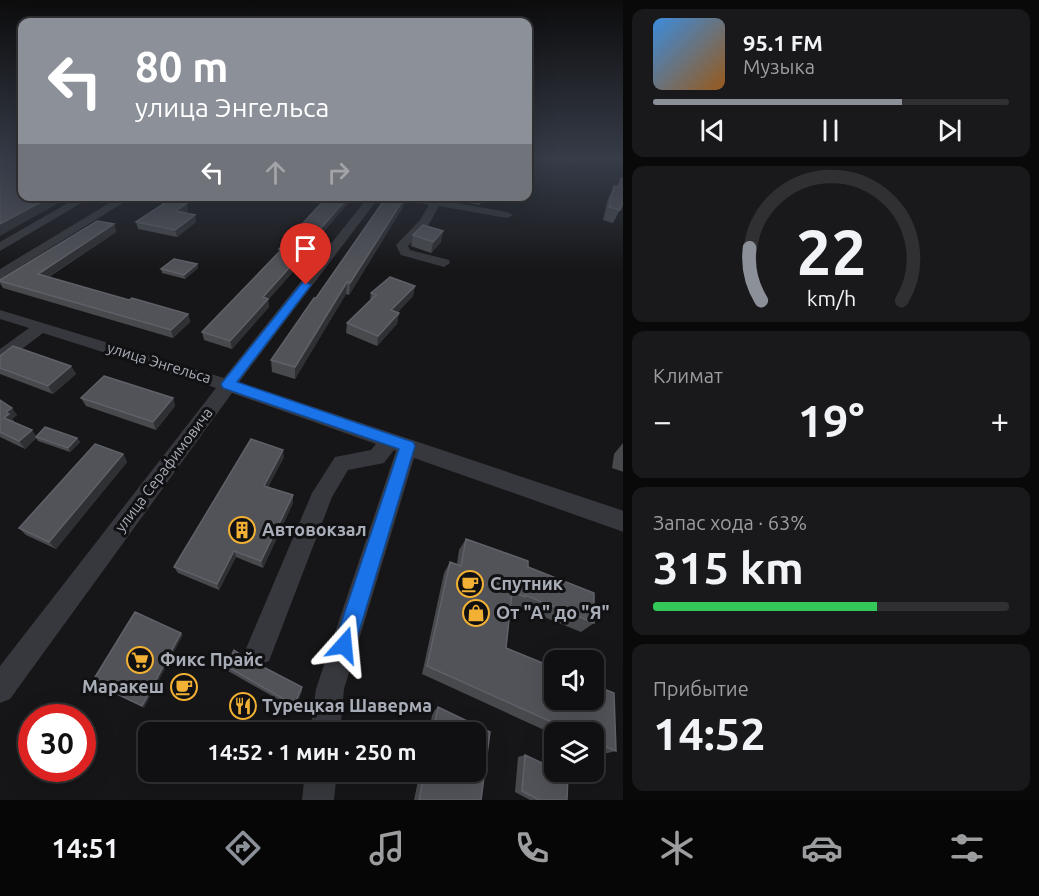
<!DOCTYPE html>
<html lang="ru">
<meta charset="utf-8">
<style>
:root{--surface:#101012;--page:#19191b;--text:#f1f3f6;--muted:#9c9d9f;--line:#303032;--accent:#8c9099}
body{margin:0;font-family:Ubuntu,sans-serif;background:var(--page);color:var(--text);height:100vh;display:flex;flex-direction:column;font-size:22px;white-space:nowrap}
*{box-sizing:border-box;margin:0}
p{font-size:20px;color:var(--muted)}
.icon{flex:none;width:33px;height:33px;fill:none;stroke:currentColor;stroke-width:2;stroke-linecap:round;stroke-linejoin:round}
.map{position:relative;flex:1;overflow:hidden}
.panel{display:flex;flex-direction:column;gap:9px;padding:9px;background:#09090a;width:416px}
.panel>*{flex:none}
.top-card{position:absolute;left:18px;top:18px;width:514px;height:183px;border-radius:12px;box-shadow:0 6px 24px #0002,0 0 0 2px var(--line);background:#8c9099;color:#fff;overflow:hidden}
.controls{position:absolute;left:544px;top:650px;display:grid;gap:12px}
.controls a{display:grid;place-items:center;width:60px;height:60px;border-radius:12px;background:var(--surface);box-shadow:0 6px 24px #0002,0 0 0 2px var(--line);font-size:30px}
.speed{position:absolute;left:18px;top:704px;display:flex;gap:12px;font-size:30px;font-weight:700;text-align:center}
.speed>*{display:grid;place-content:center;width:78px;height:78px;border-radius:50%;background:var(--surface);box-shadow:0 6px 24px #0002,0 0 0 2px var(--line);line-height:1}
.speed .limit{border:9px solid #d22;background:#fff;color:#111}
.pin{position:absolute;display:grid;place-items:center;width:51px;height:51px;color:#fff;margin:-62px -26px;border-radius:50% 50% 50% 0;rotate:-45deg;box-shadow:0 0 6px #0007}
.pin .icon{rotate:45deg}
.me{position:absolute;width:66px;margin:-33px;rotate:18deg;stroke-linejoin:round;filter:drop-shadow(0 0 4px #0008)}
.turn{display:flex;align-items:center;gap:21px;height:126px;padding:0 18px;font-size:27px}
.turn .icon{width:78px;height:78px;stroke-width:2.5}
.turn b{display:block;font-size:42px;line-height:51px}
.lanes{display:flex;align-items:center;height:57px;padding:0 18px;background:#0003;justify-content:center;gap:30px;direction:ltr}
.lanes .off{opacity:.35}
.big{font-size:45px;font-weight:700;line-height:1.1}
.panel .card{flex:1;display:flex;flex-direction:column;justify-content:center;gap:9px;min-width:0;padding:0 21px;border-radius:12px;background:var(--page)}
.panel .dial{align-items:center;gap:0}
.dial svg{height:156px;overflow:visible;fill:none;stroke:var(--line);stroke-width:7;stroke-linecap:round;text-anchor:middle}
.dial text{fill:var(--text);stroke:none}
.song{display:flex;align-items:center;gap:18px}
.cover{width:72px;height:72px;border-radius:9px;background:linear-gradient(135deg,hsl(210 70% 55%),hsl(30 70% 35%))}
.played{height:6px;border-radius:3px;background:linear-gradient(90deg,var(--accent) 70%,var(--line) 70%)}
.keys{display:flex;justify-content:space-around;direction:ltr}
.heat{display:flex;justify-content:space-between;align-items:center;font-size:33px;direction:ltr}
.charge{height:9px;border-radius:4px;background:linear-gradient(90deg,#34c759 63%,var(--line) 0)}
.trip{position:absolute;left:138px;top:722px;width:348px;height:60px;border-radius:12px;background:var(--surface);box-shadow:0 6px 24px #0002,0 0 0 2px var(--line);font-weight:700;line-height:60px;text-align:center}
.menu{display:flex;height:96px;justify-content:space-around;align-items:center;background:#060607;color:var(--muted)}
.menu .icon{width:42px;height:42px}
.menu .on{color:var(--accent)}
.menu b{font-size:27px;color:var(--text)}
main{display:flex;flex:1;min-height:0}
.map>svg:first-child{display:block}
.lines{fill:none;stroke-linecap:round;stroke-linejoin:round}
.minor{fill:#37383d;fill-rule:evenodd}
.wall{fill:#47494d}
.shaded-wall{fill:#2f3033}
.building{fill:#525359;stroke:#5f6168;stroke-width:1.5}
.route{fill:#1a73e8;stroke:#114b97;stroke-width:1.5}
.labels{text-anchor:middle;stroke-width:6;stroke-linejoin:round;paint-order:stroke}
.street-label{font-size:15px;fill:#a8adb8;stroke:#111113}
.near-poi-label{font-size:18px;font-weight:bold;fill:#a8adb8;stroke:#111113;text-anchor:start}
</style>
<main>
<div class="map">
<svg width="624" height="800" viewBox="0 0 624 800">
<rect width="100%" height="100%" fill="#161618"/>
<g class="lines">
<path class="minor" d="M80,196h13l-93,55v-9z
M121,196h13l-134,83v-10z
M369,196h11l-141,186 385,129v21l-210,-74 -70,231 -4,43h-30l6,-43 80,-238 -2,-1 -10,13 -36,7 -16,27 -63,164 -10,4 -10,-4 -4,-10 67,-158 23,-36 36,-7 5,-6 -144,-51 -222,306 -10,4v-37l216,-278 -173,-55 -37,28 -6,1v-13l29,-21 -29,-9v-9l224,68z
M393,196h26l88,16 6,3 -6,3 -68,-12 -10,18 -21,22 2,4 39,10 1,3 -6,4 -43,-12 -5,-10 24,-25 9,-15z
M305,771h32l-3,29h-32z"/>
</g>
<path class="wall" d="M561,158h19l-3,5 -17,-3z
M621,178l3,1v27h-2l-9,17 -10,-3 5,-21 6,-13 3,1z
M328,196h26l-57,67v4l-29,33 1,7 -37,42 -28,-9 -2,-8 77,-80v-3z
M429,196h53l-2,9z
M405,197l-2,10 -54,88 -3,-1 -51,85 -23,-7 -1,-12 45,-62z
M188,210l-3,3 11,9 -19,15 -39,-8 -2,-7z
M114,224l2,8 -67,45 80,23 59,14 2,8 -17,16 -170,-50 -3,-5v-3z
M413,235l28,7 -10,11 -20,-7z
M197,264l1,4 -13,11 -23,-6 -1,-4z
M415,286l-2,10 -16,17h2l-2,11 -20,22 -31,-13 1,-10 23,-23 1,-7z
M0,356l71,10 5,8 -23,20 -53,-20z
M81,398h92l2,8 -19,24 -70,-24z
M0,400l17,15 -5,4 2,2 -1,1 24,14 40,2 3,4 -10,10 -32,-11 -2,-3 -11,11 -25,-12z
M623,443l1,29 -12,-4 2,-14z
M123,454l4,8 -71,87 -30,-14 -7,-7z
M284,457l-16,30 25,16 -30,65 -27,-11 -17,33 -41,-17 -4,-6z
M466,539l62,28 66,56 -13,9 -64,-26 -2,1 -4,-1 -5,42 110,103 -17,4 -5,-3v-20h-39v3l-133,-61 22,-101 6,-11 7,2 2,-14z
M246,658l56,29v4l-7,18 -67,-38 -2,-5z
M438,707l52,25 -9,68h-67l6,-29h56v-39h-48l5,-20z
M525,755l42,45h-37l-15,-8 3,-35z"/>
<path class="shaded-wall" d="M52,196h19l-71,40v-12z
M349,196h5l-57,67v4l-29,33 1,7 -37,42 -2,-8 33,-44 32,-39z
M405,197l-2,10 -54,88 1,-12z
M187,203l1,7 -10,8 -2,-7z
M195,215l1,7 -19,15 -2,-7z
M114,224l2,8 -74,49 -4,-7z
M443,231l-2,11 -10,11 2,-11z
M197,264l1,4 -13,11 -1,-4z
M347,282l-1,12 -51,85v-12z
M415,286l-2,10 -23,24 1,-10z
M399,313l-2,11 -20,22 1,-10z
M188,314l2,8 -17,16 -2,-8z
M71,366l5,8 -23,20 -5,-8z
M173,398l2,8 -19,24 -3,-8z
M12,408l5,7 -5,4 2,2 -5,4 -5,-7 2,-6z
M32,430l5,7 -12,12 -6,-8z
M77,438l3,4 -10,10 -2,-4z
M283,450l1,7 -19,36 -1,-7z
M123,454l4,8 -71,87 -7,-7z
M293,495v8l-30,65 -2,-7z
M234,551l2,6 -17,33 -2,-6z
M181,633l2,2 -39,73 -2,-2z
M302,687v4l-7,18 -1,-4z"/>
<path class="building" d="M0,158h22v38h30l-52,28z
M621,178l3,1v21l-4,10 -11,-3 5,-21 5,1z
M328,196h21l-54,62 2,1 -34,38 5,2 -38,42 -28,-9 80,-83h-3z
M387,196l18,1 -55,86 -3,-1 -52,85 -24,-7 43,-62h2z
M169,200l18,3 -11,8 19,4 -20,15 -39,-8z
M97,221l17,3 -76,50 91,26 3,-2 56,16 -17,16 -171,-49v-1z
M423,225l20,6 -10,11 -20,-7z
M174,259l23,5 -13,11 -23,-6z
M390,277l25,9 -24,24 8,3 -21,23 -31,-13 29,-28 -5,-2z
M13,346l58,20 -23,20 -48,-18v-12z
M104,376l69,22 -20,24 -72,-24z
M0,400l12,8 -6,4 3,2 -5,4 28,12 -13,11 -19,-9z
M45,427l32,11 -9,10 -32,-11z
M251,439l32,11 -19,36 29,9 -32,66 -27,-10 -17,33 -43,-17z
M95,444l28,10 -74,88 -30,-14z
M466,539l62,22v6l66,26v30l-69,-28v2l-13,-5 -6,56 49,20v31h39v-14l20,8 2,58 -22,-10v-9h-20l-147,-66 23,-104 11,4z
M135,612l46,21 -39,73 -50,-24z
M234,650l12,8 56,29 -8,18 -68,-39z
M438,707l52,25 -9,68h-62l6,-29h51v-39h-43z
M525,755l30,14v2h4l9,4 -1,25h-28l-17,-9z"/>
<linearGradient id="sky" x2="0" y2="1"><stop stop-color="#0c0c0d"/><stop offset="0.59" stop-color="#363c48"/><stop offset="1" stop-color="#363c48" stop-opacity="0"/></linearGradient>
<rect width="624" height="270" fill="url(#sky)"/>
<path class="route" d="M306,282l5,3 -74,97 176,60 2,4 -60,199 -3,7 -8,3 -7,-3 -3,-7 65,-196 -176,-61 -2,-4 81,-101z"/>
<defs>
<symbol id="building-ring" viewBox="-11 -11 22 22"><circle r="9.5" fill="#111113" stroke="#f2b134" stroke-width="1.5"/><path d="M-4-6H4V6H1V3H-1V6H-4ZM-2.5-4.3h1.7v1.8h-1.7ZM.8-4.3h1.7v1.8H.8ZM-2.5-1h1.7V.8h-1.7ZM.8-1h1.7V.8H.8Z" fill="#f2b134"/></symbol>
<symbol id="cafe-ring" viewBox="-11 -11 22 22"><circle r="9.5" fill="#111113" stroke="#f2b134" stroke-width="1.5"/><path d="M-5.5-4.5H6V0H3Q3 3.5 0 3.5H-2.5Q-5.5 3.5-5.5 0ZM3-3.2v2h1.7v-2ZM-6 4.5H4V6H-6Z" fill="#f2b134"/></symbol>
<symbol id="shop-ring" viewBox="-11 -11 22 22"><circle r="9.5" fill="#111113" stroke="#f2b134" stroke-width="1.5"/><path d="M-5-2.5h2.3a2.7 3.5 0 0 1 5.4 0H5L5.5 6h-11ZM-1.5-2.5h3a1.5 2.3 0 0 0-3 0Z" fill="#f2b134"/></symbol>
<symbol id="supermarket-ring" viewBox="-11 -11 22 22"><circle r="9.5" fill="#111113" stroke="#f2b134" stroke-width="1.5"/><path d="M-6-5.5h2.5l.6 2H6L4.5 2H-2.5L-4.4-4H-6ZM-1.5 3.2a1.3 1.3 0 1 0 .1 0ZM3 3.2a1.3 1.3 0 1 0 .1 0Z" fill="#f2b134"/></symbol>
<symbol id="restaurant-ring" viewBox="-11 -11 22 22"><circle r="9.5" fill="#111113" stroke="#f2b134" stroke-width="1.5"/><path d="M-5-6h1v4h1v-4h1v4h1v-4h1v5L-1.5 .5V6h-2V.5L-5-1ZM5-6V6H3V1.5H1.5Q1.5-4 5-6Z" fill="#f2b134"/></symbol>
</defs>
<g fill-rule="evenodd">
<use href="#building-ring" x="227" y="515" width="30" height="30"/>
<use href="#cafe-ring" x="455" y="569" width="30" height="30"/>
<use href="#shop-ring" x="461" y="598" width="30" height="30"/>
<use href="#supermarket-ring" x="125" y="645" width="30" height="30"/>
<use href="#cafe-ring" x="169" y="672" width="30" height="30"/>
<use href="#restaurant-ring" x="228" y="691" width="30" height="30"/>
</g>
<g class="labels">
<g class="street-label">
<text transform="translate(159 363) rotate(17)" y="5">улица Энгельса</text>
<text transform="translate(164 470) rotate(-53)" y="5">улица Серафимовича</text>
</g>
<g class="near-poi-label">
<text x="262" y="536">Автовокзал</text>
<text x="490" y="590">Спутник</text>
<text x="496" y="619">От "А" до "Я"</text>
<text x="160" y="666">Фикс Прайс</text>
<text x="164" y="693" text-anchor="end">Маракеш</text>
<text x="262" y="712">Турецкая Шаверма</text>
</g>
</g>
</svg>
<div class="controls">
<a><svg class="icon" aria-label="sound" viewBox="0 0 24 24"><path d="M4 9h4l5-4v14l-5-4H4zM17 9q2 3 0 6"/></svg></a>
<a><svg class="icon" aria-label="layers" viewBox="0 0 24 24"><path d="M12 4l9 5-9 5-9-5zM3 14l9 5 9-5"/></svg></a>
</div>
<div class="speed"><div class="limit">30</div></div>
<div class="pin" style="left:306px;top:285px;background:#d93025"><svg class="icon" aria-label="arrive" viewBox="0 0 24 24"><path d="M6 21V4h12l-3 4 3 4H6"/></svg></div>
<svg class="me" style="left:344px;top:645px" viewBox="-20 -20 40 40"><path d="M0-17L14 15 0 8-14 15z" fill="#1a73e8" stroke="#fff" stroke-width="4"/></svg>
<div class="trip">14:52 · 1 мин · 250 m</div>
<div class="top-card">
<div class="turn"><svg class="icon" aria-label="left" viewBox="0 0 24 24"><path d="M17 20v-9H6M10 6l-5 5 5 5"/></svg><div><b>80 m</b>улица Энгельса</div></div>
<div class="lanes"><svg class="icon" aria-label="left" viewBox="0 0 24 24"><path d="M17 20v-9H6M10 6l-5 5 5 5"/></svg><svg class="icon off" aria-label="ahead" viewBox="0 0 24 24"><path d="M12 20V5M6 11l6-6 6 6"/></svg><svg class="icon off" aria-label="right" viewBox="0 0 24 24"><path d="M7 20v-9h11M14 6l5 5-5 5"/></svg></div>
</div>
</div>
<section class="panel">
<div class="card">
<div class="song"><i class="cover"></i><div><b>95.1 FM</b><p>Музыка</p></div></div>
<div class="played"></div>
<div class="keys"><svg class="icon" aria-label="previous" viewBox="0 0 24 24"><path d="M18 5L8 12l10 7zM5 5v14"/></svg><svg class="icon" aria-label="pause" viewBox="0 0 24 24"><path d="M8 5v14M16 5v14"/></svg><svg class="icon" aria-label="next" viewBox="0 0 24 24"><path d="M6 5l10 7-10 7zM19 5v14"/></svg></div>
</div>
<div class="card dial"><svg viewBox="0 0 100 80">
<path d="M14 69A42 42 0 1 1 86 69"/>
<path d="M14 69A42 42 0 0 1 8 42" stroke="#8c9099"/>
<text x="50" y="56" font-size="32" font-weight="700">22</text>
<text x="50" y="72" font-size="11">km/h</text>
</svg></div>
<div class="card"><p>Климат</p>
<div class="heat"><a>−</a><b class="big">19°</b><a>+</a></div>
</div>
<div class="card"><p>Запас хода · 63%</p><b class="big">315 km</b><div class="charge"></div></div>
<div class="card"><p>Прибытие</p><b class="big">14:52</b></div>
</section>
</main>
<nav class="menu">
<b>14:51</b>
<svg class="icon on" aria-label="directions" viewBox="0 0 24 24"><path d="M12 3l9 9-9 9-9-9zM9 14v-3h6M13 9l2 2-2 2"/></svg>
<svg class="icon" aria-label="music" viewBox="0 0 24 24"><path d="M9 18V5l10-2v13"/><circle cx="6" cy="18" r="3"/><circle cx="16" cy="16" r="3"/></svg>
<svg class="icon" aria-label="phone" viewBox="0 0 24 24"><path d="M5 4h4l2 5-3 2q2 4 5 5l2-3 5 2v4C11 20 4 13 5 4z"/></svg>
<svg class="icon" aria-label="climate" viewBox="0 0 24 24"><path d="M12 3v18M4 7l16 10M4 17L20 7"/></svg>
<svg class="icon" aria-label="car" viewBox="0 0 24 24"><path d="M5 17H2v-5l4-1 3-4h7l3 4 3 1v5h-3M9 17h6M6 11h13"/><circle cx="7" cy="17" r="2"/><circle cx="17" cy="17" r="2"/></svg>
<svg class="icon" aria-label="filters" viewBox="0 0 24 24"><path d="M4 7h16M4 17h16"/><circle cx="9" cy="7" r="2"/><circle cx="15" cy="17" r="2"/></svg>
</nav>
